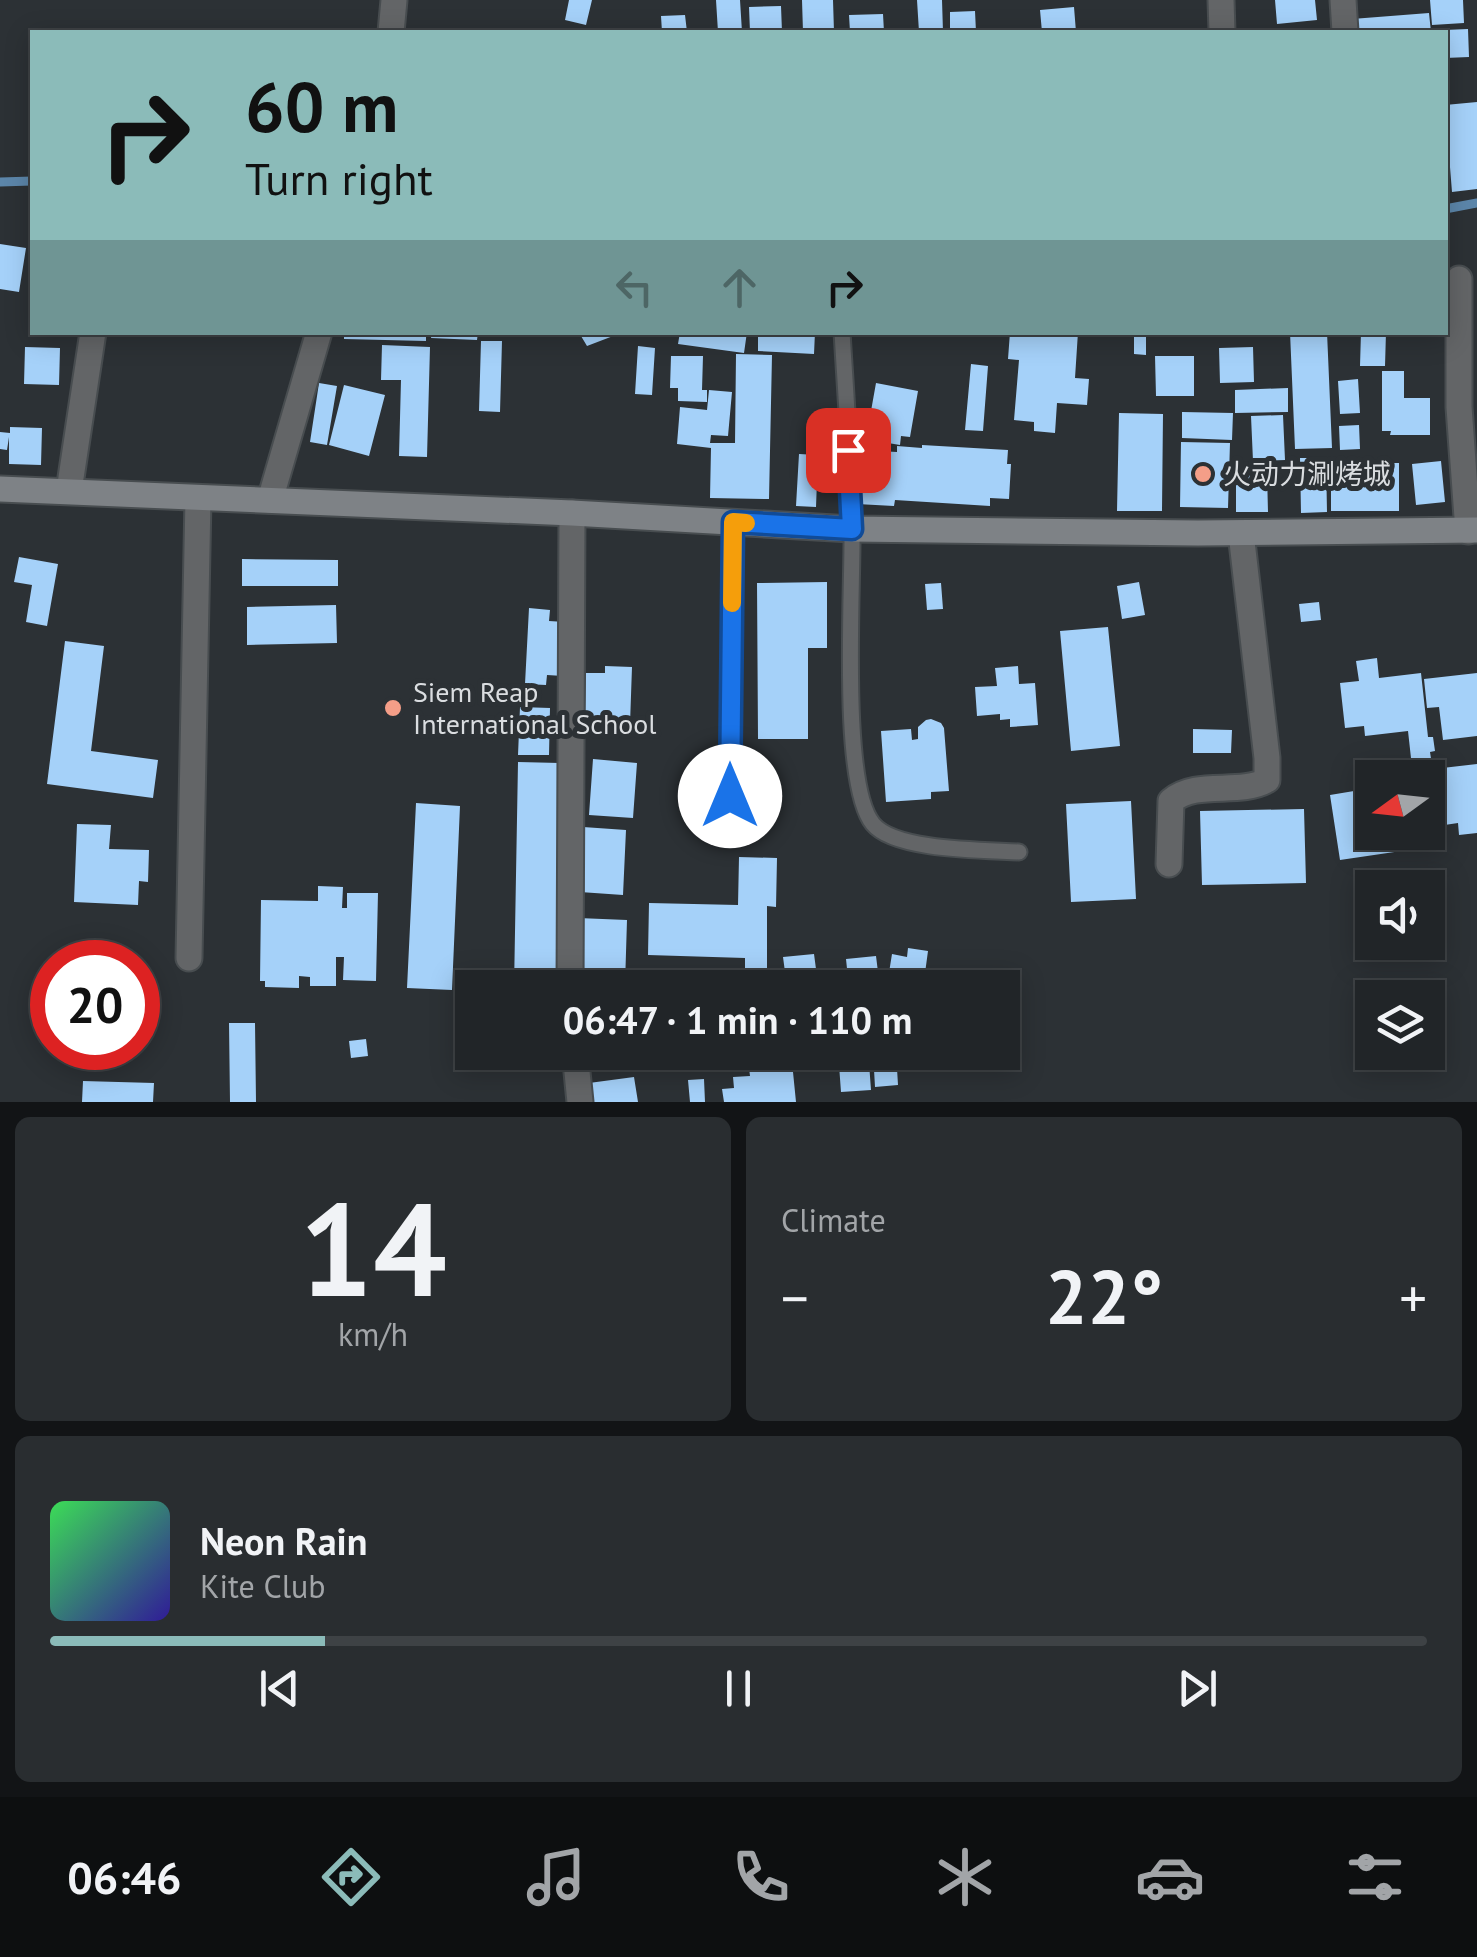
<!DOCTYPE html>
<meta charset="utf-8">
<style>
:root{--surface:#212528;--page:#292d30;--text:#f1f3f6;--muted:#a2a5a8;--line:#3e4245;--accent:#8bbbb9}
body{margin:0;font-family:"PT Sans","Noto Sans SC",sans-serif;background:var(--page);color:var(--text);height:100vh;display:flex;flex-direction:column;font-size:38px;white-space:nowrap}
*{box-sizing:border-box;margin:0}
p{font-size:32px;color:var(--muted)}
.icon{flex:none;width:55px;height:55px;fill:none;stroke:currentColor;stroke-width:2;stroke-linecap:round;stroke-linejoin:round}
.map{position:relative;height:1102px;overflow:hidden}
.panel{display:flex;flex-direction:column;gap:15px;padding:15px;background:#121416;flex:1}
.panel>*{flex:none}
.guide{position:absolute;left:30px;top:30px;width:1418px;height:305px;border-radius:0px;box-shadow:0 5px 25px #0003,0 0 0 2px var(--line);background:#8bbbb9;color:#111;overflow:hidden}
.needle{width:65px;rotate:255deg}
.tools{position:absolute;left:1355px;top:760px;display:grid;gap:20px}
.tools a{display:grid;place-items:center;width:90px;height:90px;border-radius:0px;background:var(--surface);box-shadow:0 5px 25px #0003,0 0 0 2px var(--line);font-size:50px}
.speed{position:absolute;left:30px;top:940px;display:flex;gap:20px;font-size:50px;font-weight:700;text-align:center}
.speed>*{display:grid;place-content:center;width:130px;height:130px;border-radius:50%;background:var(--surface);box-shadow:0 5px 25px #0003,0 0 0 2px var(--line);line-height:1}
.speed .limit{border:15px solid #d22;background:#fff;color:#111}
.pin{position:absolute;display:grid;place-items:center;width:85px;height:85px;color:#fff;margin:-42px;border-radius:20px;box-shadow:0 5px 15px #0006}
.me{position:absolute;width:110px;margin:-55px;rotate:0deg;stroke-linejoin:round;filter:drop-shadow(0 0 8px #0008)}
.turn{display:flex;align-items:center;gap:35px;height:210px;padding:0 50px;font-size:45px}
.turn .icon{width:130px;height:130px;stroke-width:2.5}
.turn b{display:block;font-size:70px;line-height:85px}
.lanes{display:flex;align-items:center;height:95px;padding:0 50px;background:#0003;justify-content:center;gap:50px;direction:ltr}
.lanes .off{opacity:.35}
.big{font-size:75px;font-weight:800;line-height:1.1}
.panel .tile{flex:1;display:flex;flex-direction:column;justify-content:center;gap:15px;min-width:0;padding:0 35px;border-radius:15px;background:var(--page)}
.panel .dial{align-items:center;gap:0}
.dial b{font-size:130px;line-height:1}
.song{display:flex;align-items:center;gap:30px}
.cover{width:120px;height:120px;border-radius:15px;background:linear-gradient(135deg,hsl(130 70% 55%),hsl(250 70% 35%))}
.played{height:10px;border-radius:5px;background:linear-gradient(90deg,var(--accent) 20%,var(--line) 20%)}
.keys{display:flex;justify-content:space-around;direction:ltr}
.heat{display:flex;justify-content:space-between;align-items:center;font-size:55px;direction:ltr}
.panel .tiles{flex:1;display:grid;gap:15px;grid-template-columns:1fr 1fr}
.tile:last-child{grid-column:span 2}
.trip{position:absolute;left:455px;top:970px;width:565px;height:100px;border-radius:0px;background:var(--surface);box-shadow:0 5px 25px #0003,0 0 0 2px var(--line);font-weight:800;line-height:100px;text-align:center}
.menu{display:flex;height:160px;justify-content:space-around;align-items:center;background:#0d0f10;color:var(--muted)}
.menu .icon{width:70px;height:70px}
.menu .selected{color:var(--accent)}
.menu b{font-size:45px;color:var(--text)}
.map>svg:first-child{display:block}
.lines{fill:none;stroke-linecap:round;stroke-linejoin:round}
.stream{stroke:#5c86aa;stroke-width:9}
.building{fill:#a5d1f9}
.lane-casing{stroke:#484d50;stroke-width:19}
.street-casing{stroke:#484d50;stroke-width:29}
.secondary-casing{stroke:#484d50;stroke-width:29}
.lane{stroke:#636567;stroke-width:15}
.street{stroke:#636567;stroke-width:25}
.secondary{stroke:#7e8286;stroke-width:25}
.route-casing{stroke:#114b97;stroke-width:25}
.route{stroke:#1a73e8;stroke-width:18}
.slow{stroke:#f59e0b;stroke-width:18}
.poi-dot{fill:#f49e88;stroke:#2c3135;stroke-width:4}
.labels{text-anchor:middle;stroke-width:10;stroke-linejoin:round;paint-order:stroke}
.poi-label{font-size:28px;fill:#dadde0;stroke:#2c3135;text-anchor:start}
</style>
<div class="map">
<svg width="1477" height="1102" viewBox="0 0 1477 1102">
<rect width="100%" height="100%" fill="#2c3135"/>
<g class="lines">
<path class="stream" d="M0,182l32,-1
M1445,209l32,-6"/>
</g>
<path class="building" d="M569,0h23l-6,25 -21,-5z
M716,0h24l2,32h-24z
M802,0h31l1,32h-31z
M917,0h25l1,32h-24z
M1275,0h40l2,20 -40,4z
M1430,0h33l1,23 -32,2z
M781,6l1,26h-32l-1,-25z
M1074,7l2,25h-34l-2,-22z
M975,11l1,21h-26v-20z
M1429,13l2,19h-77l-2,-13z
M883,14l1,18h-34l-1,-17z
M685,15l2,17h-25l-1,-16z
M1468,29l1,28 -24,1v-28z
M1477,102v87l-25,3 -7,-87z
M0,244l26,4 -7,44 -19,-3z
M344,332h82v9l-82,-2z
M432,332h46l-1,8 -46,-2z
M574,332h47v1l-34,13 -6,-10z
M680,332h67l-3,21 -66,-9z
M758,332h57l-1,22 -56,-3z
M1010,332h68l-3,46 14,1 -2,26 -30,-2 -2,30 -21,-2v-9l-20,-2 5,-60 -11,-1z
M1134,332h12v23l-12,-1z
M1290,332h37l5,116 -37,1z
M1361,332h25l-1,34h-25z
M481,341h21l-2,71 -21,-1z
M382,345l48,2 -3,110 -28,-1 2,-76h-20z
M638,346l17,2 -3,47 -17,-1z
M25,347l35,1 -1,37 -35,-1z
M1253,347l1,35 -34,1 -1,-35z
M736,354l36,1 -3,144 -59,-1 1,-50 -34,-4 3,-37 27,3 2,-20 23,2 -4,44 -17,-1 -1,8h25z
M671,356h32l-1,34h5v12l-29,-1v-13h-8z
M1155,356h39v40h-38z
M971,364l17,2 -5,65 -18,-1z
M1382,371h22v27h26v37h-40l1,-4h-9z
M1358,379l2,34 -20,1 -2,-33z
M319,383l18,3 -10,59 -17,-3z
M876,383l42,8 -8,46 -9,-1 -1,9 -42,-7 4,-28 9,1z
M344,385l41,10 -16,61 -40,-11z
M1288,388v24l-53,1v-23z
M1182,412l51,1 -1,27 -50,-2z
M1119,413l44,1 -1,97h-45z
M1283,415l2,45 -32,1 -2,-45z
M1359,425l1,24 -20,1 -1,-24z
M10,427l32,1 -1,37 -32,-1v-27l-2,13 -7,-1v-17l10,1z
M1181,442l49,1 -2,65 -48,-1z
M922,445l86,5 -1,14h4l-2,35 -19,-1v8l-95,-6 -1,6 -37,-2 3,-54 37,2v-6l25,2z
M799,454l19,1 -2,52 -20,-1z
M1300,458h26l1,54 -26,1z
M1441,461l4,41 -29,3 -4,-41z
M1331,463h68v48h-68z
M1236,473h31l1,39h-32z
M19,557l39,7 -11,62 -21,-4 6,-37 -18,-3z
M242,559l96,1v26h-96z
M827,582v66h-19v91h-50l-1,-156z
M1139,582l6,33 -23,4 -5,-33z
M941,583l2,26 -16,1 -2,-26z
M1319,602l2,18 -20,2 -2,-18z
M336,605l1,38 -90,2v-38z
M529,608l21,2 -1,11 16,1 -2,54 -16,-1 -1,10 -21,-1z
M1108,627l12,119 -49,5 -11,-120z
M65,641l39,5 -13,105 67,9 -5,38 -106,-14z
M1377,658l2,20 42,-5 7,64h5l2,14 -5,1 2,13 -20,2 -4,-36 -43,5 -1,-10 -19,2 -5,-45 19,-2 -3,-20z
M605,666l27,1 -2,57 -45,-2 1,-49h19z
M1018,666l1,18 16,-1 3,42 -28,2v-8l-10,1v-6l-23,2 -2,-29 22,-1 -2,-18z
M1477,673v63l-34,4 -4,-33 -12,1 -3,-29z
M520,707l30,1 -1,47h-31z
M931,719l10,4 3,5 5,63 -18,1v7l-45,3 -5,-71 30,-2 1,11 6,-1v-12l8,-7z
M1193,729l39,1 -1,23h-38z
M593,759l44,4 -4,55 -44,-3z
M518,762l42,1 -4,225h-42z
M1477,764v69l-18,2 -1,-12 -27,4 -3,-49h-2l-1,-8z
M1372,788v44h33l3,18 -68,10 -10,-65z
M1131,801l5,98 -65,3 -5,-98z
M416,803l44,3 -8,184 -45,-2z
M1304,809l2,74 -104,2 -2,-74z
M77,824l34,1 -2,24 40,1 -1,32 -9,-1 -1,24 -64,-3z
M583,827l43,3 -3,65 -43,-3z
M739,857l38,1 -1,49 -9,-1v82h-22v-30l-97,-3 1,-52 89,2z
M318,886l25,1 -1,21h5v-15h31l-2,88 -33,-1 1,-23h-8v29h-26v-9l-11,-1v12l-34,-1v-6h-5l1,-81 57,1z
M578,918l49,2 -2,65 -49,-1z
M908,948l20,3 -5,37 -36,-3 5,-31 15,3z
M814,954l4,30 -31,3 -4,-30z
M876,956l4,32h-31l-3,-29z
M229,1023h26l1,79h-26z
M366,1039l2,17 -17,2 -2,-17z
M587,1052h56v2l-54,10z
M747,1052h44l5,50h-72l-2,-13 12,-1 -1,-11 17,-1z
M873,1052h23l2,33 -23,2z
M869,1063l2,27 -30,2 -2,-27z
M634,1077l4,25h-46l-3,-19z
M704,1079l1,23h-15l-2,-22z
M83,1081l71,2 -1,19h-71z"/>
<g class="lines">
<defs>
<path id="lane" d="M842,332c4,66 9,132 10,198 1,59 -12,254 21,294 22,27 112,26 146,28
M730,796l3,-274"/>
<path id="street" d="M1221,0l1,32
M1343,0l2,32
M391,32l3,-32
M1459,279v128l9,124
M69,491l24,-159
M270,500l49,-168
M1169,864l2,-63c26,-22 68,-5 96,-21v-22l-26,-225
M189,958l9,-460
M570,988l2,-475
M575,1052l5,50"/>
<path id="secondary" d="M0,489l572,24 280,16 346,4 279,-3"/>
</defs>
<use href="#lane" class="lane-casing"/>
<use href="#street" class="street-casing"/>
<use href="#secondary" class="secondary-casing"/>
<use href="#lane" class="lane"/>
<use href="#street" class="street"/>
<use href="#secondary" class="secondary"/>
</g>
<g class="lines">
<defs>
<path id="route" d="M730,796l3,-274 119,7 -4,-79"/>
</defs>
<use href="#route" class="route-casing"/>
<use href="#route" class="route"/>
<path class="slow" d="M732,603l1,-81 13,1"/>
</g>
<g class="poi-dot">
<circle cx="1203" cy="474" r="10"/>
<circle cx="393" cy="708" r="10"/>
</g>
<g class="labels">
<g class="poi-label">
<text x="1223" y="484">火动力涮烤城</text>
<text x="413" y="702">Siem Reap<tspan x="413" dy="32">International School</tspan></text>
</g>
</g>
</svg>
<div class="tools">
<a><svg class="needle" viewBox="-14 -14 28 28"><path d="M0-13l5 13h-10z" fill="#e53935"/><path d="M0 13l5-13h-10z" fill="#a2a5a8"/></svg></a>
<a><svg class="icon" aria-label="sound" viewBox="0 0 24 24"><path d="M4 9h4l5-4v14l-5-4H4zM17 9q2 3 0 6"/></svg></a>
<a><svg class="icon" aria-label="layers" viewBox="0 0 24 24"><path d="M12 4l9 5-9 5-9-5zM3 14l9 5 9-5"/></svg></a>
</div>
<div class="speed"><div class="limit">20</div></div>
<div class="pin" style="left:848px;top:450px;background:#d93025"><svg class="icon" aria-label="arrive" viewBox="0 0 24 24"><path d="M6 21V4h12l-3 4 3 4H6"/></svg></div>
<svg class="me" style="left:730px;top:796px" viewBox="-20 -20 40 40"><circle r="19" fill="#fff"/><path d="M0-13L10 11 0 6-10 11z" fill="#1a73e8"/></svg>
<div class="trip">06:47 · 1 min · 110 m</div>
<div class="guide">
<div class="turn"><svg class="icon" aria-label="right" viewBox="0 0 24 24"><path d="M7 20v-9h11M14 6l5 5-5 5"/></svg><div><b>60 m</b>Turn right</div></div>
<div class="lanes"><svg class="icon off" aria-label="left" viewBox="0 0 24 24"><path d="M17 20v-9H6M10 6l-5 5 5 5"/></svg><svg class="icon off" aria-label="ahead" viewBox="0 0 24 24"><path d="M12 20V5M6 11l6-6 6 6"/></svg><svg class="icon" aria-label="right" viewBox="0 0 24 24"><path d="M7 20v-9h11M14 6l5 5-5 5"/></svg></div>
</div>
</div>
<section class="panel">
<div class="tiles">
<div class="tile dial"><b>14</b><p>km/h</p></div>
<div class="tile"><p>Climate</p>
<div class="heat"><a>−</a><b class="big">22°</b><a>+</a></div>
</div>
<div class="tile">
<div class="song"><i class="cover"></i><div><b>Neon Rain</b><p>Kite Club</p></div></div>
<div class="played"></div>
<div class="keys"><svg class="icon" aria-label="previous" viewBox="0 0 24 24"><path d="M18 5L8 12l10 7zM5 5v14"/></svg><svg class="icon" aria-label="pause" viewBox="0 0 24 24"><path d="M8 5v14M16 5v14"/></svg><svg class="icon" aria-label="next" viewBox="0 0 24 24"><path d="M6 5l10 7-10 7zM19 5v14"/></svg></div>
</div>
</div>
</section>
<nav class="menu">
<b>06:46</b>
<svg class="icon selected" aria-label="directions" viewBox="0 0 24 24"><path d="M12 3l9 9-9 9-9-9zM9 14v-3h6M13 9l2 2-2 2"/></svg>
<svg class="icon" aria-label="music" viewBox="0 0 24 24"><path d="M9 18V5l10-2v13"/><circle cx="6" cy="18" r="3"/><circle cx="16" cy="16" r="3"/></svg>
<svg class="icon" aria-label="phone" viewBox="0 0 24 24"><path d="M5 4h4l2 5-3 2q2 4 5 5l2-3 5 2v4C11 20 4 13 5 4z"/></svg>
<svg class="icon" aria-label="climate" viewBox="0 0 24 24"><path d="M12 3v18M4 7l16 10M4 17L20 7"/></svg>
<svg class="icon" aria-label="car" viewBox="0 0 24 24"><path d="M5 17H2v-5l4-1 3-4h7l3 4 3 1v5h-3M9 17h6M6 11h13"/><circle cx="7" cy="17" r="2"/><circle cx="17" cy="17" r="2"/></svg>
<svg class="icon" aria-label="filters" viewBox="0 0 24 24"><path d="M4 7h16M4 17h16"/><circle cx="9" cy="7" r="2"/><circle cx="15" cy="17" r="2"/></svg>
</nav>
